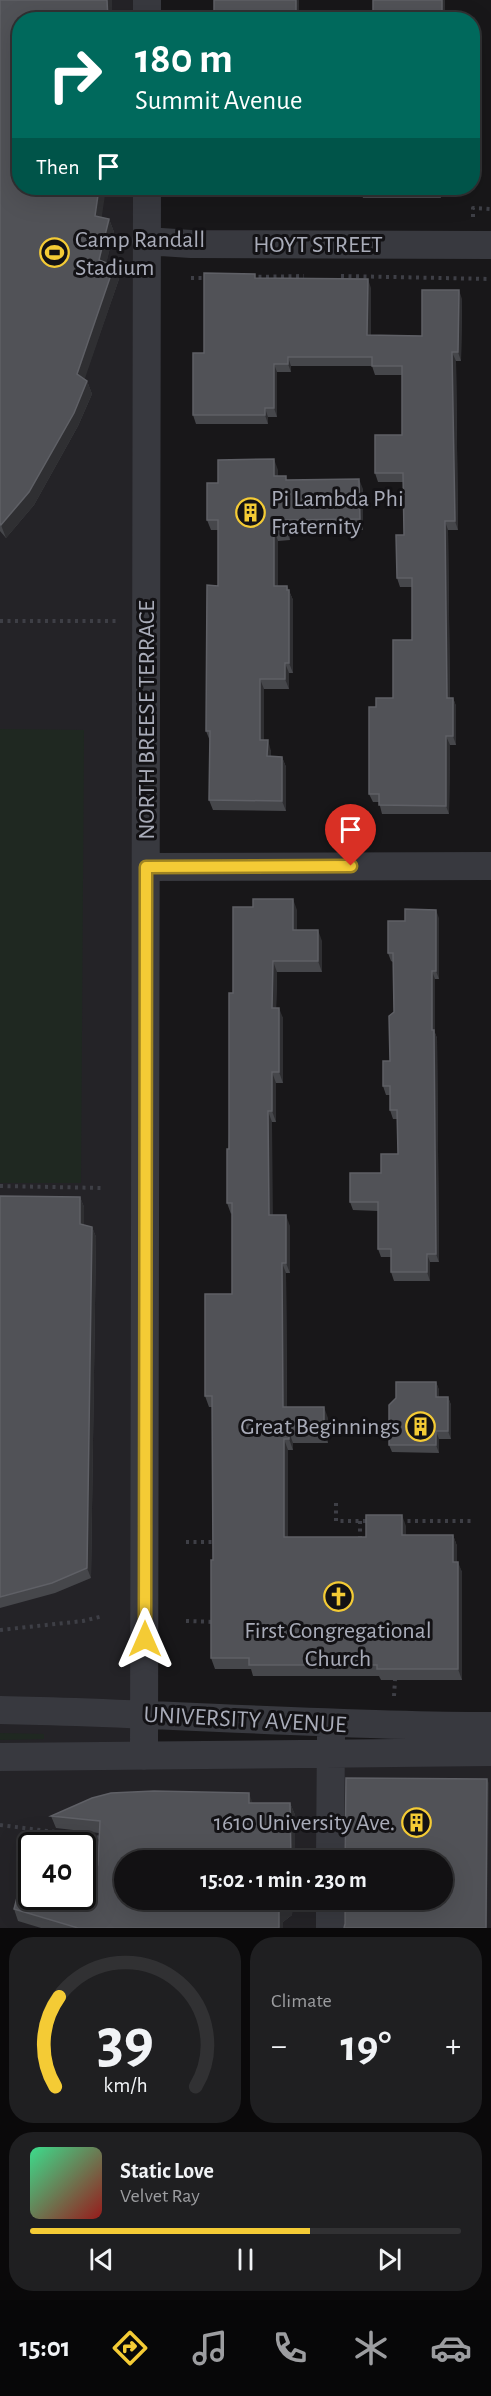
<!DOCTYPE html>
<meta charset="utf-8">
<style>
:root{--surface:#121113;--page:#1f1f21;--text:#f1f3f6;--muted:#9c9da0;--line:#313133;--accent:#f4cb35}
body{margin:0;font-family:"Alegreya Sans",sans-serif;background:var(--page);color:var(--text);height:100vh;display:flex;flex-direction:column;font-size:22px;white-space:nowrap}
*{box-sizing:border-box;margin:0}
p{font-size:20px;color:var(--muted)}
.icon{flex:none;width:33px;height:33px;fill:none;stroke:currentColor;stroke-width:2;stroke-linecap:round;stroke-linejoin:round}
.map{position:relative;height:1928px;overflow:hidden}
.side{display:flex;flex-direction:column;gap:9px;padding:9px;background:#0a090a;flex:1}
.side>*{flex:none}
.banner{position:absolute;left:12px;top:12px;width:468px;height:183px;border-radius:24px;box-shadow:0 6px 24px #0002,0 0 0 2px var(--line);background:#00695c;color:#fff;overflow:hidden}
.speed{position:absolute;left:18px;top:1832px;display:flex;gap:12px;font-size:30px;font-weight:700;text-align:center}
.speed>*{display:grid;place-content:center;width:78px;height:78px;border-radius:50%;background:var(--surface);box-shadow:0 6px 24px #0002,0 0 0 2px var(--line);line-height:1}
.speed .limit{border:3px solid #111;border-radius:9px;background:#fff;color:#111}
.pin{position:absolute;display:grid;place-items:center;width:51px;height:51px;color:#fff;margin:-62px -26px;border-radius:50% 50% 50% 0;rotate:-45deg;box-shadow:0 0 6px #0007}
.pin .icon{rotate:45deg}
.me{position:absolute;width:66px;margin:-33px;rotate:0deg;stroke-linejoin:round;filter:drop-shadow(0 0 4px #0008)}
.turn{display:flex;align-items:center;gap:21px;height:126px;padding:0 24px;font-size:27px}
.turn .icon{width:78px;height:78px;stroke-width:2.5}
.turn b{display:block;font-size:42px;line-height:51px}
.then{display:flex;align-items:center;height:57px;padding:0 24px;background:#0003;gap:12px;font-size:22px}
.big{font-size:45px;font-weight:600;line-height:1.1}
.side .card{flex:1;display:flex;flex-direction:column;justify-content:center;gap:9px;min-width:0;padding:0 21px;border-radius:24px;background:var(--page)}
.side .dial{align-items:center;gap:0}
.dial svg{height:156px;overflow:visible;fill:none;stroke:var(--line);stroke-width:7;stroke-linecap:round;text-anchor:middle}
.dial text{fill:var(--text);stroke:none}
.song{display:flex;align-items:center;gap:18px}
.cover{width:72px;height:72px;border-radius:9px;background:linear-gradient(135deg,hsl(150 70% 55%),hsl(0 70% 35%))}
.played{height:6px;border-radius:3px;background:linear-gradient(90deg,var(--accent) 65%,var(--line) 65%)}
.keys{display:flex;justify-content:space-around;direction:ltr}
.heat{display:flex;justify-content:space-between;align-items:center;font-size:33px;direction:ltr}
.side .tiles{flex:1;display:grid;gap:9px;grid-template-columns:1fr 1fr}
.card:last-child{grid-column:span 2}
.trip{position:absolute;left:114px;top:1850px;width:339px;height:60px;border-radius:30px;background:var(--surface);box-shadow:0 6px 24px #0002,0 0 0 2px var(--line);font-weight:600;line-height:60px;text-align:center}
.tab-bar{display:flex;height:96px;justify-content:space-around;align-items:center;background:#070708;color:var(--muted)}
.tab-bar .icon{width:42px;height:42px}
.tab-bar .active{color:var(--accent)}
.tab-bar b{font-size:27px;color:var(--text)}
.map>svg:first-child{display:block}
.built{fill:#242327;fill-rule:evenodd}
.green{fill:#1f2821}
.lines{fill:none;stroke-linecap:round;stroke-linejoin:round}
.path{stroke:#3e3f46;stroke-width:4;stroke-dasharray:3 4.5;stroke-linecap:butt}
.minor{stroke:#38393f;stroke-width:28}
.wall{fill:#46474b}
.shaded-wall{fill:#2f2f32}
.building{fill:#515257;stroke:#5f6066;stroke-width:1.5}
.route-casing{stroke:#9f8422;stroke-width:15}
.route{stroke:#f4cb35;stroke-width:10}
.labels{text-anchor:middle;stroke-width:6;stroke-linejoin:round;paint-order:stroke}
.poi-label{font-size:24px;fill:#a9acb9;stroke:#131215;text-anchor:start}
.street-label{font-size:24px;fill:#a9acb9;stroke:#131215}
</style>
<div class="map">
<svg width="491" height="1928" viewBox="0 0 491 1928">
<rect width="100%" height="100%" fill="#181719"/>
<path class="built" d="M0,0h147v19l-127,1v168h127l-3,1568 347,-4v176h-491zM32,1845h50v51h-50zM124,1860h318v39h-318z"/>
<path class="green" d="M0,729l84,1 -3,453h-81z
M0,1733l44,1v5l-44,1z"/>
<g class="lines">
<path class="path" d="M473,217v-9l18,1
M341,276l150,3
M251,277l53,-1
M191,278h17
M0,621h119
M0,1186l103,2
M336,1503v18h32
M360,1521v21
M400,1521h71
M186,1542h32
M186,1621l29,1
M0,1630l83,-9 20,-5
M394,1696l1,-16
M0,1825l103,13"/>
<path class="minor" d="M147,20v-20
M146,241l45,3 300,1
M146,867l345,-1
M0,1710c164,3 327,16 491,16
M144,1756l3,-1568
M0,1757l491,-5
M330,1860l1,-125
M330,1928v-29"/>
</g>
<path class="wall" d="M0,0h112v20h-92l81,197 8,2 5,13 -8,31 13,16 -35,100 3,2 5,13 -14,32 -44,79 -28,33 -6,-7z
M373,0h72v20h-71z
M217,188h71v6h-69z
M441,188v10h-78l-3,-9z
M256,278l115,10v47l51,1 40,-37 -1,62h-5l2,169h-10l2,168h3l3,8v39h-6l-1,69h-67l-3,-12h-6l-4,-8 7,-87 17,-9 19,-58v-53h-12l-3,-9 7,-43 -1,-53h-25l-3,-9 27,-38v-60h-27l-3,-9h-81v6h-14v45h-9v7h-72l-3,-9 11,-62z
M278,470v6l10,4 75,9v41l-73,1v9l-12,1v45h9l6,14v73h-4v16h-25v51l7,11v5l11,1 4,10v44l-73,-1 -4,-10 1,-59 -4,-10 12,-145v-56h-7l-4,-10 11,-37z
M297,910v20l25,11v31h-45l-1,36 7,10v65h-7v39h-4v93l18,11v47h-4l1,134 41,11v25h-35v7h-5v87h78l40,-11v9h47l4,11v16l5,10v108h-81l-2,-4h-126l-2,-7h-36l-4,-11 2,-98 -1,-153h-3l-4,-11 27,-102v-81l-1,1 -4,-11 6,-210z
M439,918v61h-4v54l2,5 2,224h-9v19h-36l-3,-9v-15h-10l-3,-8v-38l-25,-1 -3,-8 31,-29 17,-19 -1,-35h-4l-3,-9v-15h-4l-3,-9 7,-25 4,-49 -1,-50 -2,-1 -3,-8 17,-32z
M0,1196l80,1 4,10v18l8,2 4,10 -5,341 -36,15 -55,15z
M436,1382l3,8v7h9l3,8v34h-12v14l-47,-1 -3,-7z
M253,1803h37l5,12v45h-171v39h169l-1,16 -9,7v6h-242l-23,-7 -4,-12 68,-13 16,-31 1,-32 -43,-5 -5,-12z"/>
<path class="shaded-wall" d="M107,0h5v20h-4z
M296,0h3v20h-3z
M442,0h3v20h-3z
M99,188h7l-6,41 -5,-13z
M438,188h3v10l-3,-8z
M109,219l5,13 -10,41 -5,-13z
M114,266l5,13 -37,108 -5,-13z
M368,279l3,9v56l-4,-9z
M459,290l3,9 -1,62 -3,-9z
M452,352l4,9 2,169 -3,-9z
M288,357l3,9v6l-3,-8z
M274,364l3,8v45l-3,-9z
M87,381l5,13 -14,32 -44,79 -28,33 -5,-13z
M265,408l3,9v7l-3,-9z
M274,459l4,11v16l-4,-10z
M359,479l4,10v41l-3,-11z
M286,520l4,11v9l-4,-10z
M445,521l3,9 2,176 -3,-8z
M274,530l4,11v55l-4,-10z
M287,586l6,14v73l-4,-10z
M285,663l4,10v16l-4,-10z
M260,679l4,10v61l-4,-10z
M453,698l3,8v39l-3,-9z
M446,736l4,9 -1,69 -3,-8z
M268,740l3,11v16l-4,-11z
M282,757l4,10v44l-4,-10z
M293,899l4,11v31l-4,-11z
M436,910l3,8v61l-3,-8z
M318,930l4,11v31l-4,-11z
M273,961l4,11 -1,46 -4,-10z
M432,971l3,8v54l2,5 2,224 -3,-8 -4,-224z
M279,1008l4,10v65l-4,-11z
M272,1072l4,11v39l-4,-11z
M268,1111l4,11 1,104 -4,-11z
M80,1197l4,10v28l-4,-11z
M286,1215l4,11v47l-4,-10z
M92,1227l4,10 -5,341 -4,-10z
M427,1254l3,8v19l-3,-9z
M282,1263l4,10 1,145 -4,-11z
M436,1382l3,8v14l-3,-7z
M448,1397l3,8v34l-3,-8z
M324,1407l4,11v25l-4,-11z
M436,1431l3,8v14l-3,-8z
M289,1432l4,11v7l-4,-11z
M284,1439l4,11v98l-4,-11z
M402,1515l4,11v20l-4,-11z
M453,1535l4,11v26l-4,-10z
M458,1562l4,10v108l-4,-11z
M487,1779l2,4 -2,145h-1z
M249,1793l4,11 -4,-1z
M290,1803l5,12v45h-4z
M288,1899h5l-1,16 -9,7v6h-4v-18z"/>
<path class="building" d="M0,0h107l1,20h-88v168h79l-4,28 14,3 -10,41 15,6 -37,108 10,7 -13,32 -45,79 -28,33 -1,-2z
M214,0h82v20h-82z
M373,0h69v20h-57v-2h-12z
M360,188h78v2l-78,-1z
M204,273l51,1v4l113,1 -1,56 55,1v-46h37l-1,62h-6l3,169h-10l2,177h6v38h-7v70l-67,-1v-11h-10v-87h7v-9h17v-58h19v-62h-15l-1,-43h8l-1,-62h-28v-38h27v-69h-30v-9h-84v7h-14v44h-9v7h-72v-62h11z
M274,459v17h12v4l73,-1 1,40 -74,1v10h-12v56h13v4h2v73h-4v16h-25v61h8l-1,16 15,1v44l-73,-1 1,-69h-4l1,-146 11,1v-66h-11v-37h11v-23z
M253,899h40v31h25v31h-45l-1,47h7v64h-7v39h-4l1,104h17v48h-4l1,144h41v25h-35v7h-5v98h82v-22h36v20h51v27h5v107h-81v-4h-128v-7h-38v-98h2l-1,-164h-7v-102h27v-91h-5v-54h2v-156h4v-86h20z
M405,909l31,1v61h-4v59h2l2,224h-9v18h-36v-23h-13v-47h-28v-29h31v-19h17l-1,-44h-7v-24h-7v-25h7l-1,-45 5,-4 -1,-59h-5v-32h17z
M0,1196l80,1v27l12,3 -5,341 -35,15 -52,14z
M396,1382h40v15h12v34h-12v14h-47v-40l7,-7z
M346,1778l141,1 -1,149h-142l1,-4v-25h97v-39h-98l1,-4z
M154,1791l95,2v10h41l1,57h-167v39h164v4l-9,7v18h-201l-64,-19 5,-19 13,1v5h50v-15l7,-17 9,1 2,-44 -49,-5 41,-18 19,-5z"/>
<g class="lines">
<defs>
<path id="route" d="M145,1639l1,-772 205,-1"/>
</defs>
<use href="#route" class="route-casing"/>
<use href="#route" class="route"/>
</g>
<defs>
<symbol id="stadium-ring" viewBox="-11 -11 22 22"><circle r="9.5" fill="#131215" stroke="#f4cb35" stroke-width="1.5"/><path d="M0-5a6.5 5 0 1 0 0 10a6.5 5 0 1 0 0-10ZM-3.5-1.8h7v3.6h-7Z" fill="#f4cb35"/></symbol>
<symbol id="building-ring" viewBox="-11 -11 22 22"><circle r="9.5" fill="#131215" stroke="#f4cb35" stroke-width="1.5"/><path d="M-4-6H4V6H1V3H-1V6H-4ZM-2.5-4.3h1.7v1.8h-1.7ZM.8-4.3h1.7v1.8H.8ZM-2.5-1h1.7V.8h-1.7ZM.8-1h1.7V.8H.8Z" fill="#f4cb35"/></symbol>
<symbol id="church-ring" viewBox="-11 -11 22 22"><circle r="9.5" fill="#131215" stroke="#f4cb35" stroke-width="1.5"/><path d="M-1.2-6h2.4v3.5h3.3v2.4h-3.3V6h-2.4V-.1h-3.3v-2.4h3.3Z" fill="#f4cb35"/></symbol>
</defs>
<g fill-rule="evenodd">
<use href="#stadium-ring" x="38" y="236" width="33" height="33"/>
<use href="#building-ring" x="234" y="496" width="33" height="33"/>
<use href="#building-ring" x="404" y="1410" width="33" height="33"/>
<use href="#church-ring" x="322" y="1580" width="33" height="33"/>
<use href="#building-ring" x="400" y="1806" width="33" height="33"/>
</g>
<g class="labels">
<g class="poi-label">
<text x="75" y="247">Camp Randall<tspan x="75" dy="28">Stadium</tspan></text>
<text x="271" y="506">Pi Lambda Phi<tspan x="271" dy="28">Fraternity</tspan></text>
<text x="400" y="1434" text-anchor="end">Great Beginnings</text>
<text x="338" y="1638" text-anchor="middle">First Congregational<tspan x="338" dy="28">Church</tspan></text>
<text x="395" y="1830" text-anchor="end">1610 University Ave.</text>
</g>
<g class="street-label">
<text x="318" y="252">HOYT STREET</text>
<text transform="translate(146 720) rotate(-90)" y="8">NORTH BREESE TERRACE</text>
<text transform="translate(245 1719) rotate(3)" y="8">UNIVERSITY AVENUE</text>
</g>
</g>
</svg>
<div class="speed"><div class="limit">40</div></div>
<div class="pin" style="left:351px;top:866px;background:#d93025"><svg class="icon" aria-label="arrive" viewBox="0 0 24 24"><path d="M6 21V4h12l-3 4 3 4H6"/></svg></div>
<svg class="me" style="left:145px;top:1639px" viewBox="-20 -20 40 40"><path d="M0-17L14 15 0 8-14 15z" fill="#f4cb35" stroke="#fff" stroke-width="4"/></svg>
<div class="trip">15:02 · 1 min · 230 m</div>
<div class="banner">
<div class="turn"><svg class="icon" aria-label="right" viewBox="0 0 24 24"><path d="M7 20v-9h11M14 6l5 5-5 5"/></svg><div><b>180 m</b>Summit Avenue</div></div>
<div class="then">Then<svg class="icon" aria-label="arrive" viewBox="0 0 24 24"><path d="M6 21V4h12l-3 4 3 4H6"/></svg></div>
</div>
</div>
<section class="side">
<div class="tiles">
<div class="card dial"><svg viewBox="0 0 100 80">
<path d="M14 69A42 42 0 1 1 86 69"/>
<path d="M14 69A42 42 0 0 1 16 23" stroke="#f4cb35"/>
<text x="50" y="56" font-size="32" font-weight="700">39</text>
<text x="50" y="72" font-size="11">km/h</text>
</svg></div>
<div class="card"><p>Climate</p>
<div class="heat"><a>−</a><b class="big">19°</b><a>+</a></div>
</div>
<div class="card">
<div class="song"><i class="cover"></i><div><b>Static Love</b><p>Velvet Ray</p></div></div>
<div class="played"></div>
<div class="keys"><svg class="icon" aria-label="previous" viewBox="0 0 24 24"><path d="M18 5L8 12l10 7zM5 5v14"/></svg><svg class="icon" aria-label="pause" viewBox="0 0 24 24"><path d="M8 5v14M16 5v14"/></svg><svg class="icon" aria-label="next" viewBox="0 0 24 24"><path d="M6 5l10 7-10 7zM19 5v14"/></svg></div>
</div>
</div>
</section>
<nav class="tab-bar">
<b>15:01</b>
<svg class="icon active" aria-label="directions" viewBox="0 0 24 24"><path d="M12 3l9 9-9 9-9-9zM9 14v-3h6M13 9l2 2-2 2"/></svg>
<svg class="icon" aria-label="music" viewBox="0 0 24 24"><path d="M9 18V5l10-2v13"/><circle cx="6" cy="18" r="3"/><circle cx="16" cy="16" r="3"/></svg>
<svg class="icon" aria-label="phone" viewBox="0 0 24 24"><path d="M5 4h4l2 5-3 2q2 4 5 5l2-3 5 2v4C11 20 4 13 5 4z"/></svg>
<svg class="icon" aria-label="climate" viewBox="0 0 24 24"><path d="M12 3v18M4 7l16 10M4 17L20 7"/></svg>
<svg class="icon" aria-label="car" viewBox="0 0 24 24"><path d="M5 17H2v-5l4-1 3-4h7l3 4 3 1v5h-3M9 17h6M6 11h13"/><circle cx="7" cy="17" r="2"/><circle cx="17" cy="17" r="2"/></svg>
</nav>
